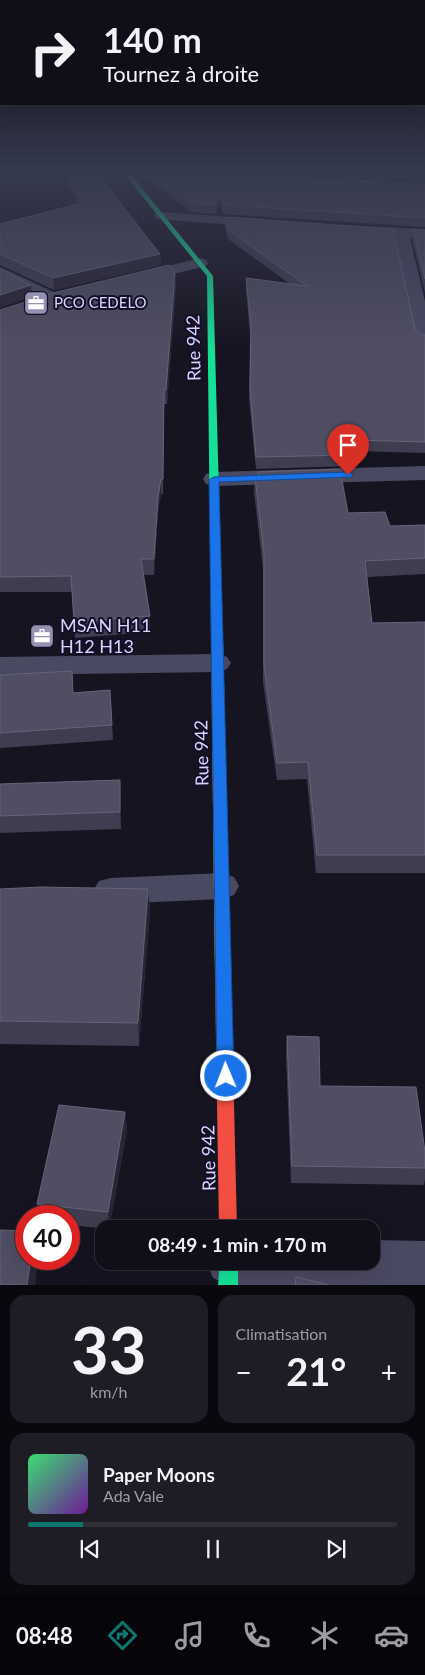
<!DOCTYPE html>
<html lang="fr">
<meta charset="utf-8">
<style>
:root{--surface:#100f19;--page:#1e1d26;--text:#f1f3f6;--muted:#9c9ca2;--line:#302f38;--accent:#0f766e}
body{margin:0;font-family:Lato,sans-serif;background:var(--page);color:var(--text);height:100vh;display:flex;flex-direction:column;font-size:19px;white-space:nowrap}
*{box-sizing:border-box;margin:0}
p{font-size:16px;color:var(--muted)}
.icon{flex:none;width:28px;height:28px;fill:none;stroke:currentColor;stroke-width:2;stroke-linecap:round;stroke-linejoin:round}
.map{position:relative;height:1285px;overflow:hidden}
.panel{display:flex;flex-direction:column;gap:10px;padding:10px;background:#09080e;flex:1}
.panel>*{flex:none}
.guide{position:absolute;left:0px;top:0px;width:425px;height:105px;box-shadow:0 5px 20px #0002,0 0 0 1px var(--line);background:#100f19;color:var(--text);overflow:hidden}
.speed{position:absolute;left:15px;top:1205px;display:flex;gap:10px;font-size:25px;font-weight:700;text-align:center}
.speed>*{display:grid;place-content:center;width:65px;height:65px;border-radius:50%;background:var(--surface);box-shadow:0 5px 20px #0002,0 0 0 1px var(--line);line-height:1}
.speed .limit{border:8px solid #d22;background:#fff;color:#111}
.pin{position:absolute;display:grid;place-items:center;width:42px;height:42px;color:#fff;margin:-51px -21px;border-radius:50% 50% 50% 0;rotate:-45deg;box-shadow:0 0 5px #0007}
.pin .icon{rotate:45deg}
.me{position:absolute;width:55px;margin:-28px;rotate:359deg;stroke-linejoin:round;filter:drop-shadow(0 0 4px #0008)}
.turn{display:flex;align-items:center;gap:18px;height:105px;padding:0 20px;font-size:22px}
.turn .icon{width:65px;height:65px;stroke-width:2.5}
.turn b{display:block;font-size:35px;line-height:42px}
.big{font-size:38px;font-weight:700;line-height:1.1}
.panel .card{flex:1;display:flex;flex-direction:column;justify-content:center;gap:8px;min-width:0;padding:0 18px;border-radius:15px;background:var(--page)}
.panel .dial{align-items:center;gap:0}
.dial b{font-size:65px;line-height:1}
.song{display:flex;align-items:center;gap:15px}
.cover{width:60px;height:60px;border-radius:8px;background:linear-gradient(135deg,hsl(140 70% 55%),hsl(280 70% 35%))}
.played{height:5px;border-radius:2px;background:linear-gradient(90deg,var(--accent) 15%,var(--line) 15%)}
.keys{display:flex;justify-content:space-around;direction:ltr}
.heat{display:flex;justify-content:space-between;align-items:center;font-size:28px;direction:ltr}
.panel .tiles{flex:1;display:grid;gap:10px;grid-template-columns:1fr 1fr}
.card:last-child{grid-column:span 2}
.trip{position:absolute;left:95px;top:1220px;width:285px;height:50px;border-radius:15px;background:var(--surface);box-shadow:0 5px 20px #0002,0 0 0 1px var(--line);font-weight:700;line-height:50px;text-align:center}
.tab-bar{display:flex;height:80px;justify-content:space-around;align-items:center;background:#06060a;color:var(--muted)}
.tab-bar .icon{width:35px;height:35px}
.tab-bar .selected{color:var(--accent)}
.tab-bar b{font-size:22px;color:var(--text)}
.map>svg:first-child{display:block}
.lines{fill:none;stroke-linecap:round;stroke-linejoin:round}
.street{fill:#4a4962;fill-rule:evenodd}
.fast{fill:#16e098;fill-rule:evenodd}
.slow{fill:#ffcf43;fill-rule:evenodd}
.jam{fill:#f24e42;fill-rule:evenodd}
.wall{fill:#403d50}
.shaded-wall{fill:#282635}
.building{fill:#504e63;stroke:#66637b}
.route{fill:#1a73e8;stroke:#114b97}
.labels{text-anchor:middle;stroke-width:4;stroke-linejoin:round;paint-order:stroke}
.far-poi-label{font-size:15px;fill:#d9d4ff;stroke:#130f26;text-anchor:start}
.street-label{font-size:18px;fill:#d9d4ff;stroke:#130f26}
.poi-label{font-size:18px;fill:#d9d4ff;stroke:#130f26;text-anchor:start}
</style>
<div class="map">
<svg width="425" height="1285" viewBox="0 0 425 1285">
<rect width="100%" height="100%" fill="#161421"/>
<g class="lines">
<path class="street" d="M161,212l100,7 5,1 2,3 -2,3 -5,1 -105,-8 -2,-3 2,-3z
M357,226l68,3v10l-15,-1 15,63v43l-6,-1 -3,-4 -22,-102 -42,-4 -2,-3 2,-3z
M200,258l6,2 2,3 -2,3 -70,17 -6,-2 -2,-3 2,-3z
M0,267l58,27 3,4 -3,4h-12l-46,-24z
M425,466v14l-211,6 -8,-2 -3,-5 3,-5 8,-2z
M217,654l10,3 4,6 -4,6 -10,3 -217,3v-18z
M222,873l12,4 5,9 -5,9 -12,4 -111,5 -12,-3 -6,-10 6,-10 12,-3z
M371,1240l54,1v44h-196l-16,-7 -7,-16 165,-1z"/>
<path class="fast" d="M122,171h6l85,105 10,362 -6,3 -6,-3 -4,-362z
M220,1261h18v24h-20z"/>
<path class="slow" d="M217,635l6,3 8,340 -3,4 -5,2 -5,-2 -3,-4 -4,-340z"/>
<path class="jam" d="M223,972l5,2 3,4 6,251h-18l-4,-251 3,-4z"/>
</g>
<path class="wall" d="M63,171h33l64,83 1,11 -107,25 -54,-25v-41l78,-20z
M144,171h31l250,13v43l-202,-13 -3,-12 -4,12 -24,-2 -48,-35z
M233,171h192v10z
M225,217l190,112 4,5 6,1v118l-71,-2 -1,15 -97,3 -7,-70 1,-63 -4,-48v-10l44,6 -62,-45 -3,-13z
M413,230l12,1v62l-13,-54z
M176,285l-9,119h-3l-1,90h-2l-3,19 -4,62h-11l7,41v16l-75,6 -3,-46h-72v-282z
M258,472l90,41 42,13 35,-1v49l-58,3 5,46 53,-1v251h-109l-9,-94 -30,1 -14,-98v-114l-9,-76 1,-15h3z
M0,675l74,18 36,-3 3,50 -113,8z
M120,780l1,17v32l-121,4v-49z
M0,889h148l2,22 -11,135 -139,-2z
M287,1036l33,50 105,82v11l-1,6 -133,-2 -5,-129z
M125,1112l2,18 -18,99 -40,-4v-9h-30l-2,-12z"/>
<path class="shaded-wall" d="M220,194v8l-4,12v-9z
M160,254l1,11 -107,25 -1,-12z
M175,273l1,12 -9,119 -1,-14z
M31,285l1,12 -32,11v-13z
M161,479v15l-3,19 -4,62v-16l4,-61z
M120,780l1,17v32l-1,-17z
M148,889l2,22 -11,135 -1,-23z
M125,1112l2,18 -18,99 -1,-17z
M31,1259h7l-3,26h-8z"/>
<path class="building" d="M67,171h29l64,83 -107,24 -53,-24v-30l82,-21z
M146,171h29l250,13v34l-202,-13 -3,-11 -4,11 -24,-2z
M387,171h38v2z
M225,217l168,12 22,100 4,5 6,1v107l-73,-2 2,15 -98,2 -6,-69 1,-62 -5,-48 61,8 -79,-56z
M413,230l12,1v48z
M169,265l6,8 -9,117h-2l-1,89h-2l-3,19 -4,61h-13l9,57 -76,6 -3,-46 -71,1v-267l57,-18z
M0,269l31,16 -31,10z
M340,469l8,44 37,-1 5,14 35,-1v33l-60,3 7,62 53,-1v233h-108l-9,-93 -31,1 -13,-98v-112l-9,-76h3v-5z
M72,671l1,22 37,-3 2,35 -112,8v-58z
M120,780v32l-120,4v-32z
M41,887l107,2 -10,134 -138,-2v-132z
M287,1036l32,1 1,49 96,1 9,65v16l-133,-2z
M59,1105l66,7 -17,100 -71,-8z
M0,1230l26,1v28h5l-4,26h-27z
M296,1277l33,8h-34z"/>
<linearGradient id="sky" x2="0" y2="1"><stop stop-color="#0c0b12"/><stop offset="0.49" stop-color="#363a4e"/><stop offset="1" stop-color="#363a4e" stop-opacity="0"/></linearGradient>
<rect width="425" height="351" fill="url(#sky)"/>
<path class="route" d="M348,472l4,1v4l-133,5 15,594 -3,6 -5,2 -6,-2 -3,-6 -8,-596 5,-3z"/>
<defs>
<symbol id="office-square" viewBox="-11 -11 22 22"><rect x="-9" y="-9" width="18" height="18" rx="4" fill="#9591b1" stroke="#130f26"/><path d="M-6-3h4V-5.5h4V-3h4V5H-6ZM-1-4.5V-3h2v-1.5ZM-6 0V1H6V0Z" fill="#fff"/></symbol>
</defs>
<g fill-rule="evenodd">
<use href="#office-square" x="22" y="289" width="28" height="28"/>
<use href="#office-square" x="28" y="622" width="28" height="28"/>
</g>
<g class="labels">
<g class="far-poi-label">
<text x="54" y="308">PCO CEDELO</text>
</g>
<g class="street-label">
<text transform="translate(194 348) rotate(-91)" y="6">Rue 942</text>
<text transform="translate(202 753) rotate(-91)" y="6">Rue 942</text>
<text transform="translate(209 1158) rotate(-91)" y="6">Rue 942</text>
</g>
<g class="poi-label">
<text x="60" y="632">MSAN H11<tspan x="60" dy="21">H12 H13</tspan></text>
</g>
</g>
</svg>
<div class="speed"><div class="limit">40</div></div>
<div class="pin" style="left:348px;top:475px;background:#d93025"><svg class="icon" aria-label="arrive" viewBox="0 0 24 24"><path d="M6 21V4h12l-3 4 3 4H6"/></svg></div>
<svg class="me" style="left:226px;top:1076px" viewBox="-20 -20 40 40"><circle r="17" fill="#1a73e8" stroke="#fff" stroke-width="3"/><path d="M0-11L8 9 0 5-8 9z" fill="#fff"/></svg>
<div class="trip">08:49 · 1 min · 170 m</div>
<div class="guide">
<div class="turn"><svg class="icon" aria-label="right" viewBox="0 0 24 24"><path d="M7 20v-9h11M14 6l5 5-5 5"/></svg><div><b>140 m</b>Tournez à droite</div></div>
</div>
</div>
<section class="panel">
<div class="tiles">
<div class="card dial"><b>33</b><p>km/h</p></div>
<div class="card"><p>Climatisation</p>
<div class="heat"><a>−</a><b class="big">21°</b><a>+</a></div>
</div>
<div class="card">
<div class="song"><i class="cover"></i><div><b>Paper Moons</b><p>Ada Vale</p></div></div>
<div class="played"></div>
<div class="keys"><svg class="icon" aria-label="previous" viewBox="0 0 24 24"><path d="M18 5L8 12l10 7zM5 5v14"/></svg><svg class="icon" aria-label="pause" viewBox="0 0 24 24"><path d="M8 5v14M16 5v14"/></svg><svg class="icon" aria-label="next" viewBox="0 0 24 24"><path d="M6 5l10 7-10 7zM19 5v14"/></svg></div>
</div>
</div>
</section>
<nav class="tab-bar">
<b>08:48</b>
<svg class="icon selected" aria-label="directions" viewBox="0 0 24 24"><path d="M12 3l9 9-9 9-9-9zM9 14v-3h6M13 9l2 2-2 2"/></svg>
<svg class="icon" aria-label="music" viewBox="0 0 24 24"><path d="M9 18V5l10-2v13"/><circle cx="6" cy="18" r="3"/><circle cx="16" cy="16" r="3"/></svg>
<svg class="icon" aria-label="phone" viewBox="0 0 24 24"><path d="M5 4h4l2 5-3 2q2 4 5 5l2-3 5 2v4C11 20 4 13 5 4z"/></svg>
<svg class="icon" aria-label="climate" viewBox="0 0 24 24"><path d="M12 3v18M4 7l16 10M4 17L20 7"/></svg>
<svg class="icon" aria-label="car" viewBox="0 0 24 24"><path d="M5 17H2v-5l4-1 3-4h7l3 4 3 1v5h-3M9 17h6M6 11h13"/><circle cx="7" cy="17" r="2"/><circle cx="17" cy="17" r="2"/></svg>
</nav>
